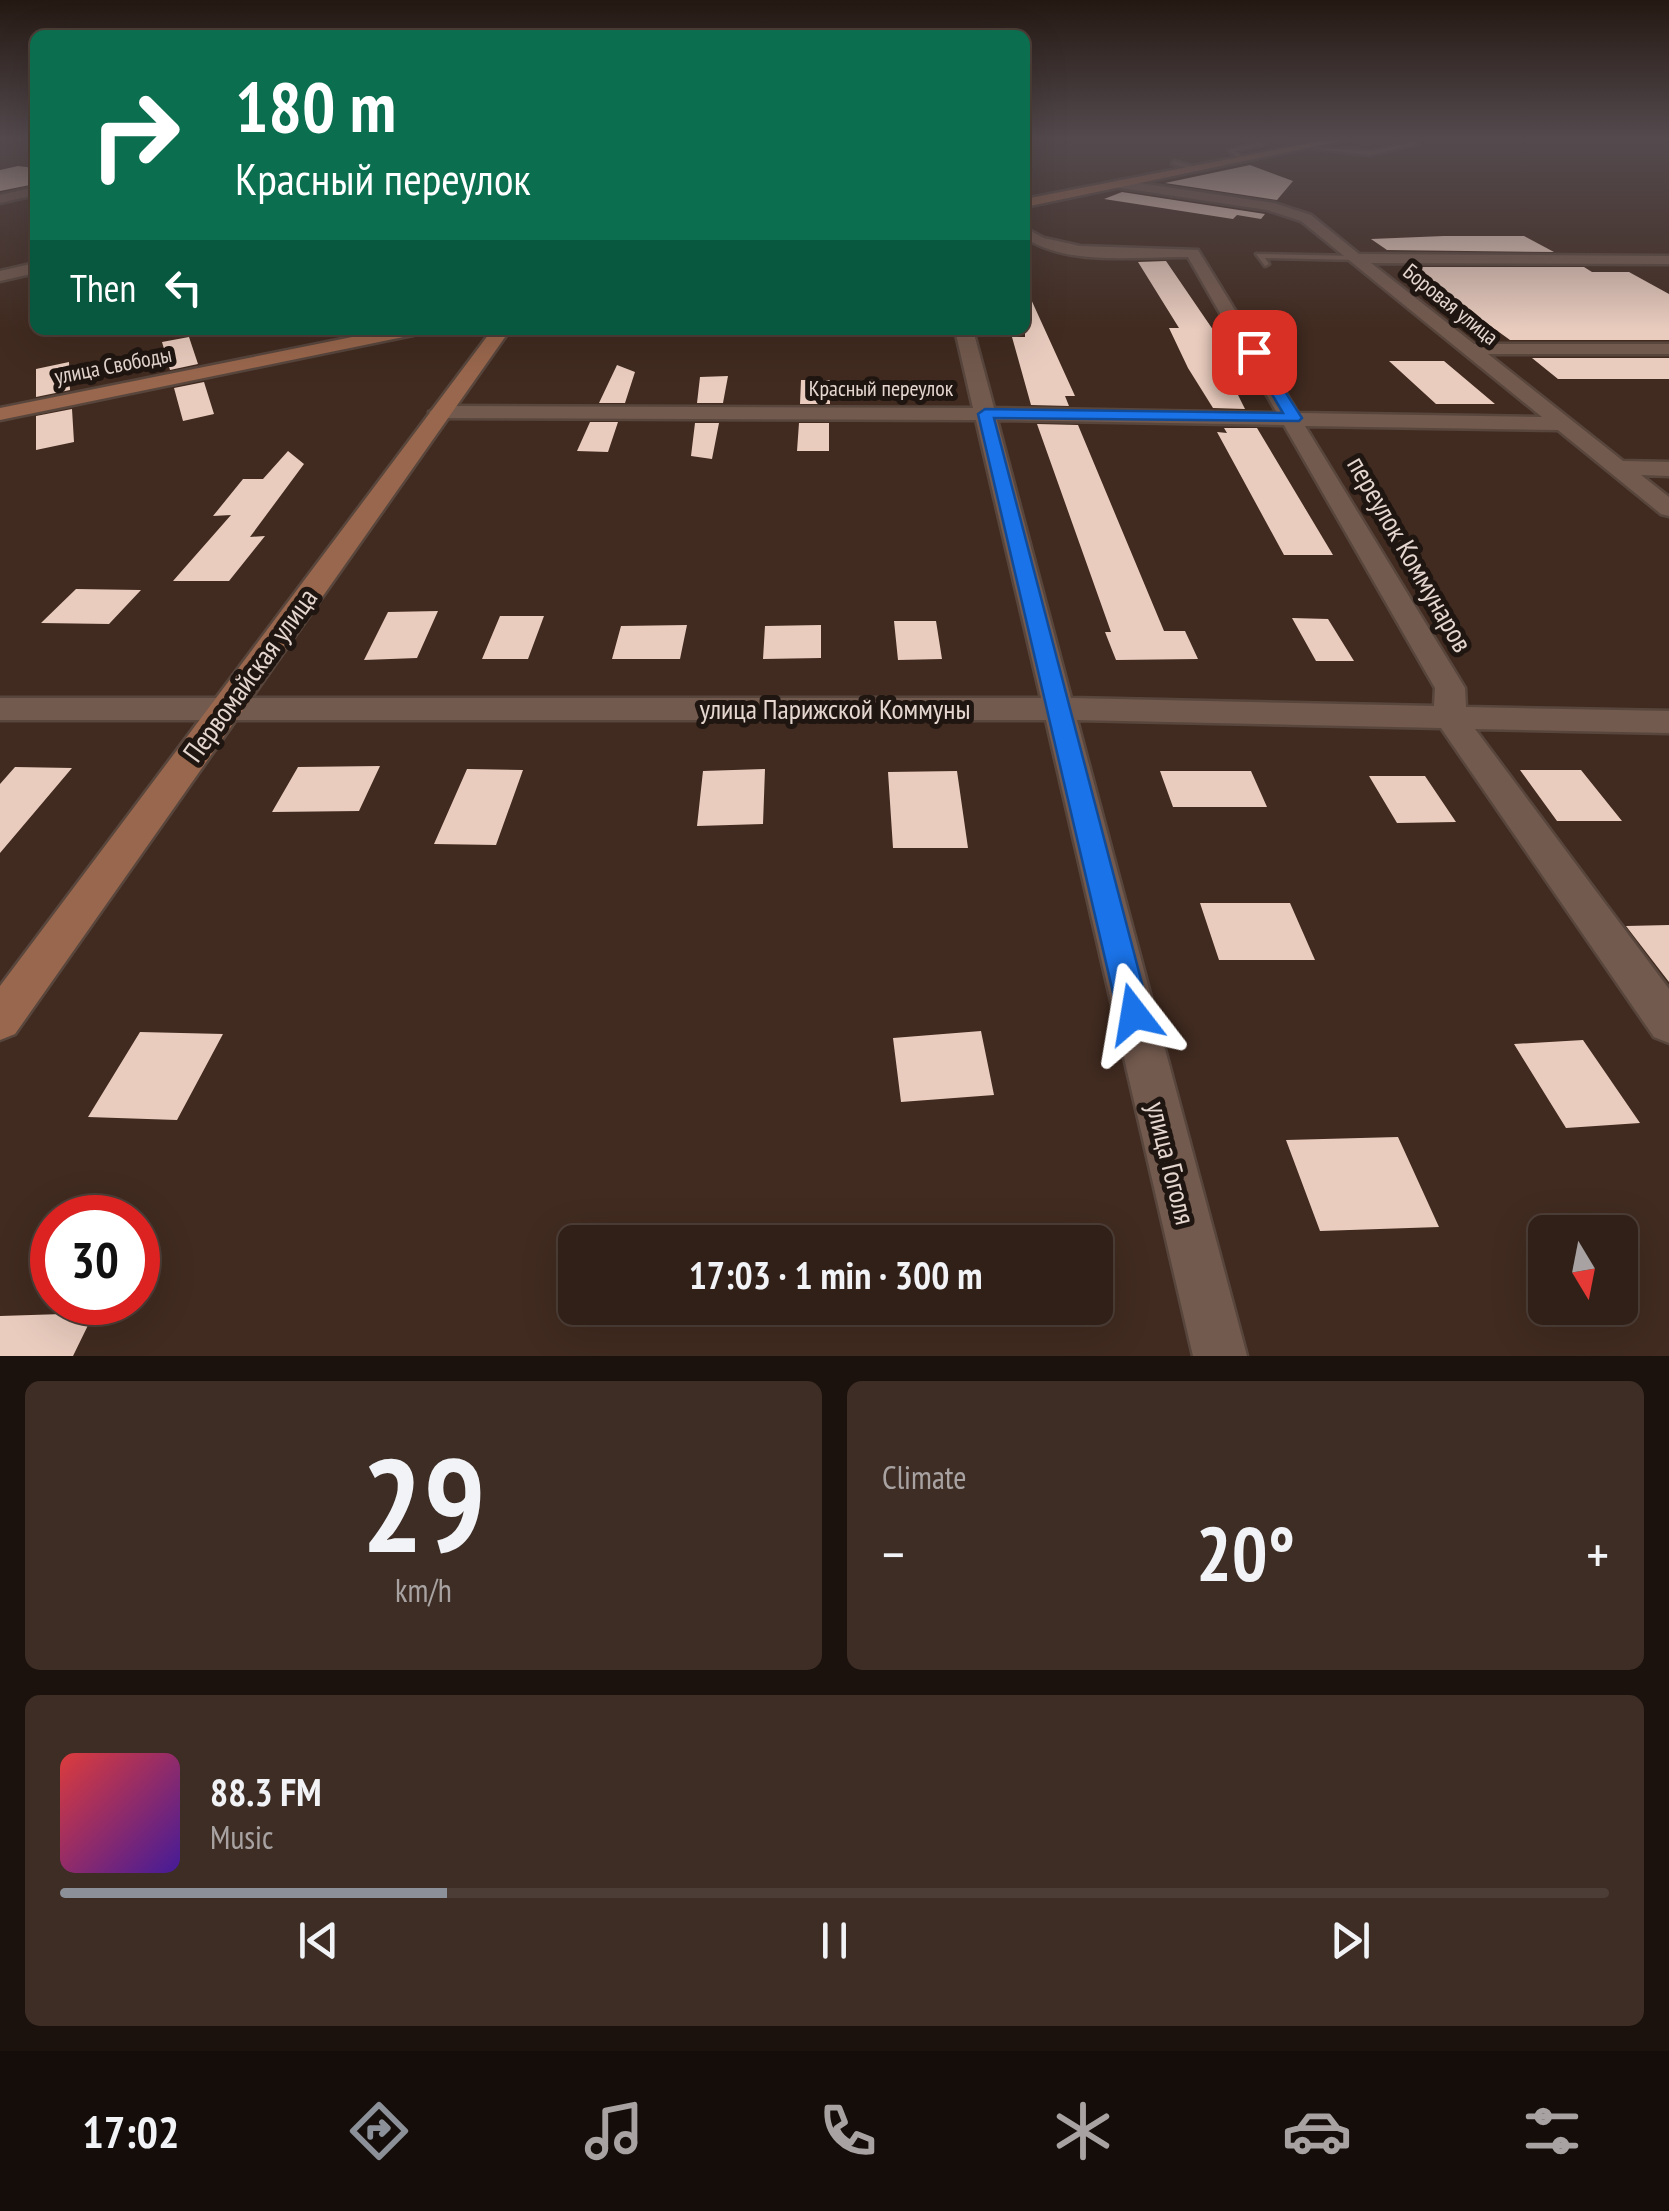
<!DOCTYPE html>
<meta charset="utf-8">
<style>
:root{--surface:#312018;--page:#3d2d25;--text:#f1f3f6;--muted:#a8a3a2;--line:#4c3e37;--accent:#8c9099}
body{margin:0;font-family:"PT Sans Narrow",sans-serif;background:var(--page);color:var(--text);height:100vh;display:flex;flex-direction:column;font-size:38px;white-space:nowrap}
*{box-sizing:border-box;margin:0}
p{font-size:32px;color:var(--muted)}
.icon{flex:none;width:55px;height:55px;fill:none;stroke:currentColor;stroke-width:2;stroke-linecap:round;stroke-linejoin:round}
.map{position:relative;height:1356px;overflow:hidden}
.panel{display:flex;flex-direction:column;gap:25px;padding:25px;background:#1b120d;flex:1}
.panel>*{flex:none}
.top-card{position:absolute;left:30px;top:30px;width:1000px;height:305px;border-radius:15px;box-shadow:0 10px 40px #0002,0 0 0 2px var(--line);background:#0b6e4f;color:#fff;overflow:hidden}
.needle{width:65px;rotate:170deg}
.controls{position:absolute;left:1528px;top:1215px;display:grid;gap:20px}
.controls a{display:grid;place-items:center;width:110px;height:110px;border-radius:15px;background:var(--surface);box-shadow:0 10px 40px #0002,0 0 0 2px var(--line);font-size:50px}
.speed{position:absolute;left:30px;top:1195px;display:flex;gap:20px;font-size:50px;font-weight:700;text-align:center}
.speed>*{display:grid;place-content:center;width:130px;height:130px;border-radius:50%;background:var(--surface);box-shadow:0 10px 40px #0002,0 0 0 2px var(--line);line-height:1}
.speed .limit{border:15px solid #d22;background:#fff;color:#111}
.pin{position:absolute;display:grid;place-items:center;width:85px;height:85px;color:#fff;margin:-42px;border-radius:20px;box-shadow:0 5px 15px #0006}
.me{position:absolute;width:110px;margin:-55px;rotate:346deg;stroke-linejoin:round;filter:drop-shadow(0 0 8px #0008)}
.turn{display:flex;align-items:center;gap:35px;height:210px;padding:0 40px;font-size:45px}
.turn .icon{width:130px;height:130px;stroke-width:2.5}
.turn b{display:block;font-size:70px;line-height:85px}
.then{display:flex;align-items:center;height:95px;padding:0 40px;background:#0003;gap:20px;font-size:38px}
.big{font-size:75px;font-weight:700;line-height:1.1}
.panel .widget{flex:1;display:flex;flex-direction:column;justify-content:center;gap:15px;min-width:0;padding:0 35px;border-radius:15px;background:var(--page)}
.panel .dial{align-items:center;gap:0}
.dial b{font-size:130px;line-height:1}
.song{display:flex;align-items:center;gap:30px}
.cover{width:120px;height:120px;border-radius:15px;background:linear-gradient(135deg,hsl(0 70% 55%),hsl(260 70% 35%))}
.played{height:10px;border-radius:5px;background:linear-gradient(90deg,var(--accent) 25%,var(--line) 25%)}
.keys{display:flex;justify-content:space-around;direction:ltr}
.heat{display:flex;justify-content:space-between;align-items:center;font-size:55px;direction:ltr}
.panel .tiles{flex:1;display:grid;gap:25px;grid-template-columns:1fr 1fr}
.widget:last-child{grid-column:span 2}
.trip{position:absolute;left:558px;top:1225px;width:555px;height:100px;border-radius:15px;background:var(--surface);box-shadow:0 10px 40px #0002,0 0 0 2px var(--line);font-weight:700;line-height:100px;text-align:center}
.tabs{display:flex;height:160px;justify-content:space-around;align-items:center;background:#140d0a;color:var(--muted)}
.tabs .icon{width:70px;height:70px}
.tabs .current{color:var(--accent)}
.tabs b{font-size:45px;color:var(--text)}
.map>svg:first-child{display:block}
.building{fill:#e9ccbe}
.lines{fill:none;stroke-linecap:round;stroke-linejoin:round}
.lane-casing{stroke:#58463d;stroke-width:5}
.street-casing{stroke:#58463d;stroke-width:5}
.secondary-casing{stroke:#58463d;stroke-width:5}
.lane{fill:#735a4e;fill-rule:evenodd}
.street{fill:#735a4e;fill-rule:evenodd}
.secondary{fill:#99674d;fill-rule:evenodd}
.route{fill:#1a73e8;stroke:#114b97;stroke-width:2.5}
.labels{text-anchor:middle;stroke-width:10;stroke-linejoin:round;paint-order:stroke}
.far-street-label{font-size:22px;fill:#e5d7d0;stroke:#201611}
.street-label{font-size:28px;fill:#e5d7d0;stroke:#201611}
</style>
<div class="map">
<svg width="1669" height="1356" viewBox="0 0 1669 1356">
<rect width="100%" height="100%" fill="#412b20"/>
<path class="building" d="M1250,165l43,16 -16,19 -112,-17z
M18,166l17,2v16l-35,7v-21z
M1122,192l143,22 -4,5 -24,-4 -4,4 -129,-20z
M1444,236h80l30,16 -167,-2 -16,-11z
M1166,261l54,79 -7,-1 17,30h-5l20,40 -32,-1 -25,-40 -19,-40h10l-41,-66z
M1409,267h175l8,5h37l40,22v46h-159z
M1025,286l50,110h-10l4,10 -38,-1 -19,-68h13z
M189,337l9,27 -28,6 -8,-28z
M1532,358h137v21h-111z
M1389,361h55l51,43h-59z
M69,362l1,28 -34,7v-28z
M617,365l18,7 -10,31h-26z
M728,376l-5,27h-26l3,-26z
M801,380h29v24h-30z
M204,382l10,32 -31,7 -9,-33z
M72,409l2,33 -38,8v-34z
M590,422h28l-10,30 -31,-1z
M695,423h24l-7,36 -21,-3z
M799,423h30v28h-32z
M1037,424l41,1 86,206h21l13,28 -82,1 -11,-28h6z
M1224,428h33l76,127h-49l-67,-123 10,1z
M288,451l16,13 -54,73 15,-1 -36,45h-56l58,-66 -18,1 30,-37h20z
M76,589l65,1 -32,34 -68,-1z
M438,611l-21,47 -53,2 24,-48z
M500,616h44l-16,43h-46z
M1292,618l36,1 26,42h-38z
M894,621h42l6,38 -44,1z
M687,625l-7,34h-68l9,-33z
M821,625v33l-58,1 2,-33z
M380,766l-21,45 -87,1 26,-45z
M15,767l57,1 -72,85v-69z
M467,769l56,1 -27,75 -62,-1z
M765,769l-2,55 -66,2 6,-55z
M1520,770h61l41,51h-65z
M957,771l11,77h-75l-5,-76z
M1160,771h91l16,36h-94z
M1369,776h56l31,46 -59,1z
M1200,903h90l25,57h-96z
M1669,925v57l-43,-56z
M981,1031l13,64 -93,7 -8,-64z
M140,1032l83,2 -46,86 -89,-3z
M1583,1040l57,83 -74,5 -52,-84z
M1398,1137l41,90 -119,4 -34,-91z
M94,1313l-21,43h-73v-40z"/>
<g class="lines">
<defs>
<path id="lane" d="M1245,140l22,4 -32,7 10,8 -3,2 -14,-11 28,-6z
M1407,140h5l6,4 -48,11 -69,-8 69,4 40,-8z
M1174,161l25,7 1,1 -3,2 -25,-7z
M1256,254l102,2 4,2 -4,2 -93,-2 4,6 -4,2z"/>
<path id="street" d="M1119,180l155,23 37,12 48,39 310,2v8l-298,-1 103,81h195v10h-181l135,107 46,1v14l-28,-1 28,22v19l-8,-2 -103,-84 -253,-4 160,262 1,19 203,4v22l-194,-4 194,260v54l-15,-6 -213,-309 -364,-8 170,636h-54l-147,-636h-1046v-22h1041l-65,-278 -537,-2 -10,-6 10,-6 534,2 -18,-78h18l21,78 283,5 -89,-156c-50,-1 -118,10 -163,-19v-10l19,10 36,8 118,4 100,163 244,4 -241,-196 -34,-11 -152,-23zM997,420l287,5 151,263 -1,18 -363,-8z
M35,187v8l-35,8v-8z
M35,263v10l-35,8v-10z"/>
<path id="secondary" d="M1326,140h19l-320,67v-8z
M387,330h35l-9,5 -413,85v-12z
M492,330h18l-495,704 -15,6v-54z"/>
</defs>
<use href="#lane" class="lane-casing"/>
<use href="#street" class="street-casing"/>
<use href="#secondary" class="secondary-casing"/>
<use href="#lane" class="lane"/>
<use href="#street" class="street"/>
<use href="#secondary" class="secondary"/>
</g>
<linearGradient id="sky" x2="0" y2="1"><stop stop-color="#241812"/><stop offset="0.42" stop-color="#544a4e"/><stop offset="1" stop-color="#544a4e" stop-opacity="0"/></linearGradient>
<rect width="1669" height="330" fill="url(#sky)"/>
<path class="route" d="M1249,349h9l44,69 -3,3 -305,-3 156,596 -5,10 -11,5 -12,-5 -4,-10 -140,-600 7,-5 298,4 -36,-61z"/>
<g class="labels">
<g class="far-street-label">
<text transform="translate(1451 304) rotate(39)" y="8">Боровая улица</text>
<text transform="translate(113 365) rotate(-11)" y="8">улица Свободы</text>
<text x="881" y="396">Красный переулок</text>
</g>
<g class="street-label">
<text transform="translate(1410 554) rotate(60)" y="10">переулок Коммунаров</text>
<text transform="translate(250 675) rotate(-54)" y="10">Первомайская улица</text>
<text x="835" y="719">улица Парижской Коммуны</text>
<text transform="translate(1171 1163) rotate(76)" y="10">улица Гоголя</text>
</g>
</g>
</svg>
<div class="controls">
<a><svg class="needle" viewBox="-14 -14 28 28"><path d="M0-13l5 13h-10z" fill="#e53935"/><path d="M0 13l5-13h-10z" fill="#a8a3a2"/></svg></a>
</div>
<div class="speed"><div class="limit">30</div></div>
<div class="pin" style="left:1254px;top:352px;background:#d93025"><svg class="icon" aria-label="arrive" viewBox="0 0 24 24"><path d="M6 21V4h12l-3 4 3 4H6"/></svg></div>
<svg class="me" style="left:1134px;top:1014px" viewBox="-20 -20 40 40"><path d="M0-17L14 15 0 8-14 15z" fill="#1a73e8" stroke="#fff" stroke-width="4"/></svg>
<div class="trip">17:03 · 1 min · 300 m</div>
<div class="top-card">
<div class="turn"><svg class="icon" aria-label="right" viewBox="0 0 24 24"><path d="M7 20v-9h11M14 6l5 5-5 5"/></svg><div><b>180 m</b>Красный переулок</div></div>
<div class="then">Then<svg class="icon" aria-label="left" viewBox="0 0 24 24"><path d="M17 20v-9H6M10 6l-5 5 5 5"/></svg></div>
</div>
</div>
<section class="panel">
<div class="tiles">
<div class="widget dial"><b>29</b><p>km/h</p></div>
<div class="widget"><p>Climate</p>
<div class="heat"><a>−</a><b class="big">20°</b><a>+</a></div>
</div>
<div class="widget">
<div class="song"><i class="cover"></i><div><b>88.3 FM</b><p>Music</p></div></div>
<div class="played"></div>
<div class="keys"><svg class="icon" aria-label="previous" viewBox="0 0 24 24"><path d="M18 5L8 12l10 7zM5 5v14"/></svg><svg class="icon" aria-label="pause" viewBox="0 0 24 24"><path d="M8 5v14M16 5v14"/></svg><svg class="icon" aria-label="next" viewBox="0 0 24 24"><path d="M6 5l10 7-10 7zM19 5v14"/></svg></div>
</div>
</div>
</section>
<nav class="tabs">
<b>17:02</b>
<svg class="icon current" aria-label="directions" viewBox="0 0 24 24"><path d="M12 3l9 9-9 9-9-9zM9 14v-3h6M13 9l2 2-2 2"/></svg>
<svg class="icon" aria-label="music" viewBox="0 0 24 24"><path d="M9 18V5l10-2v13"/><circle cx="6" cy="18" r="3"/><circle cx="16" cy="16" r="3"/></svg>
<svg class="icon" aria-label="phone" viewBox="0 0 24 24"><path d="M5 4h4l2 5-3 2q2 4 5 5l2-3 5 2v4C11 20 4 13 5 4z"/></svg>
<svg class="icon" aria-label="climate" viewBox="0 0 24 24"><path d="M12 3v18M4 7l16 10M4 17L20 7"/></svg>
<svg class="icon" aria-label="car" viewBox="0 0 24 24"><path d="M5 17H2v-5l4-1 3-4h7l3 4 3 1v5h-3M9 17h6M6 11h13"/><circle cx="7" cy="17" r="2"/><circle cx="17" cy="17" r="2"/></svg>
<svg class="icon" aria-label="filters" viewBox="0 0 24 24"><path d="M4 7h16M4 17h16"/><circle cx="9" cy="7" r="2"/><circle cx="15" cy="17" r="2"/></svg>
</nav>
